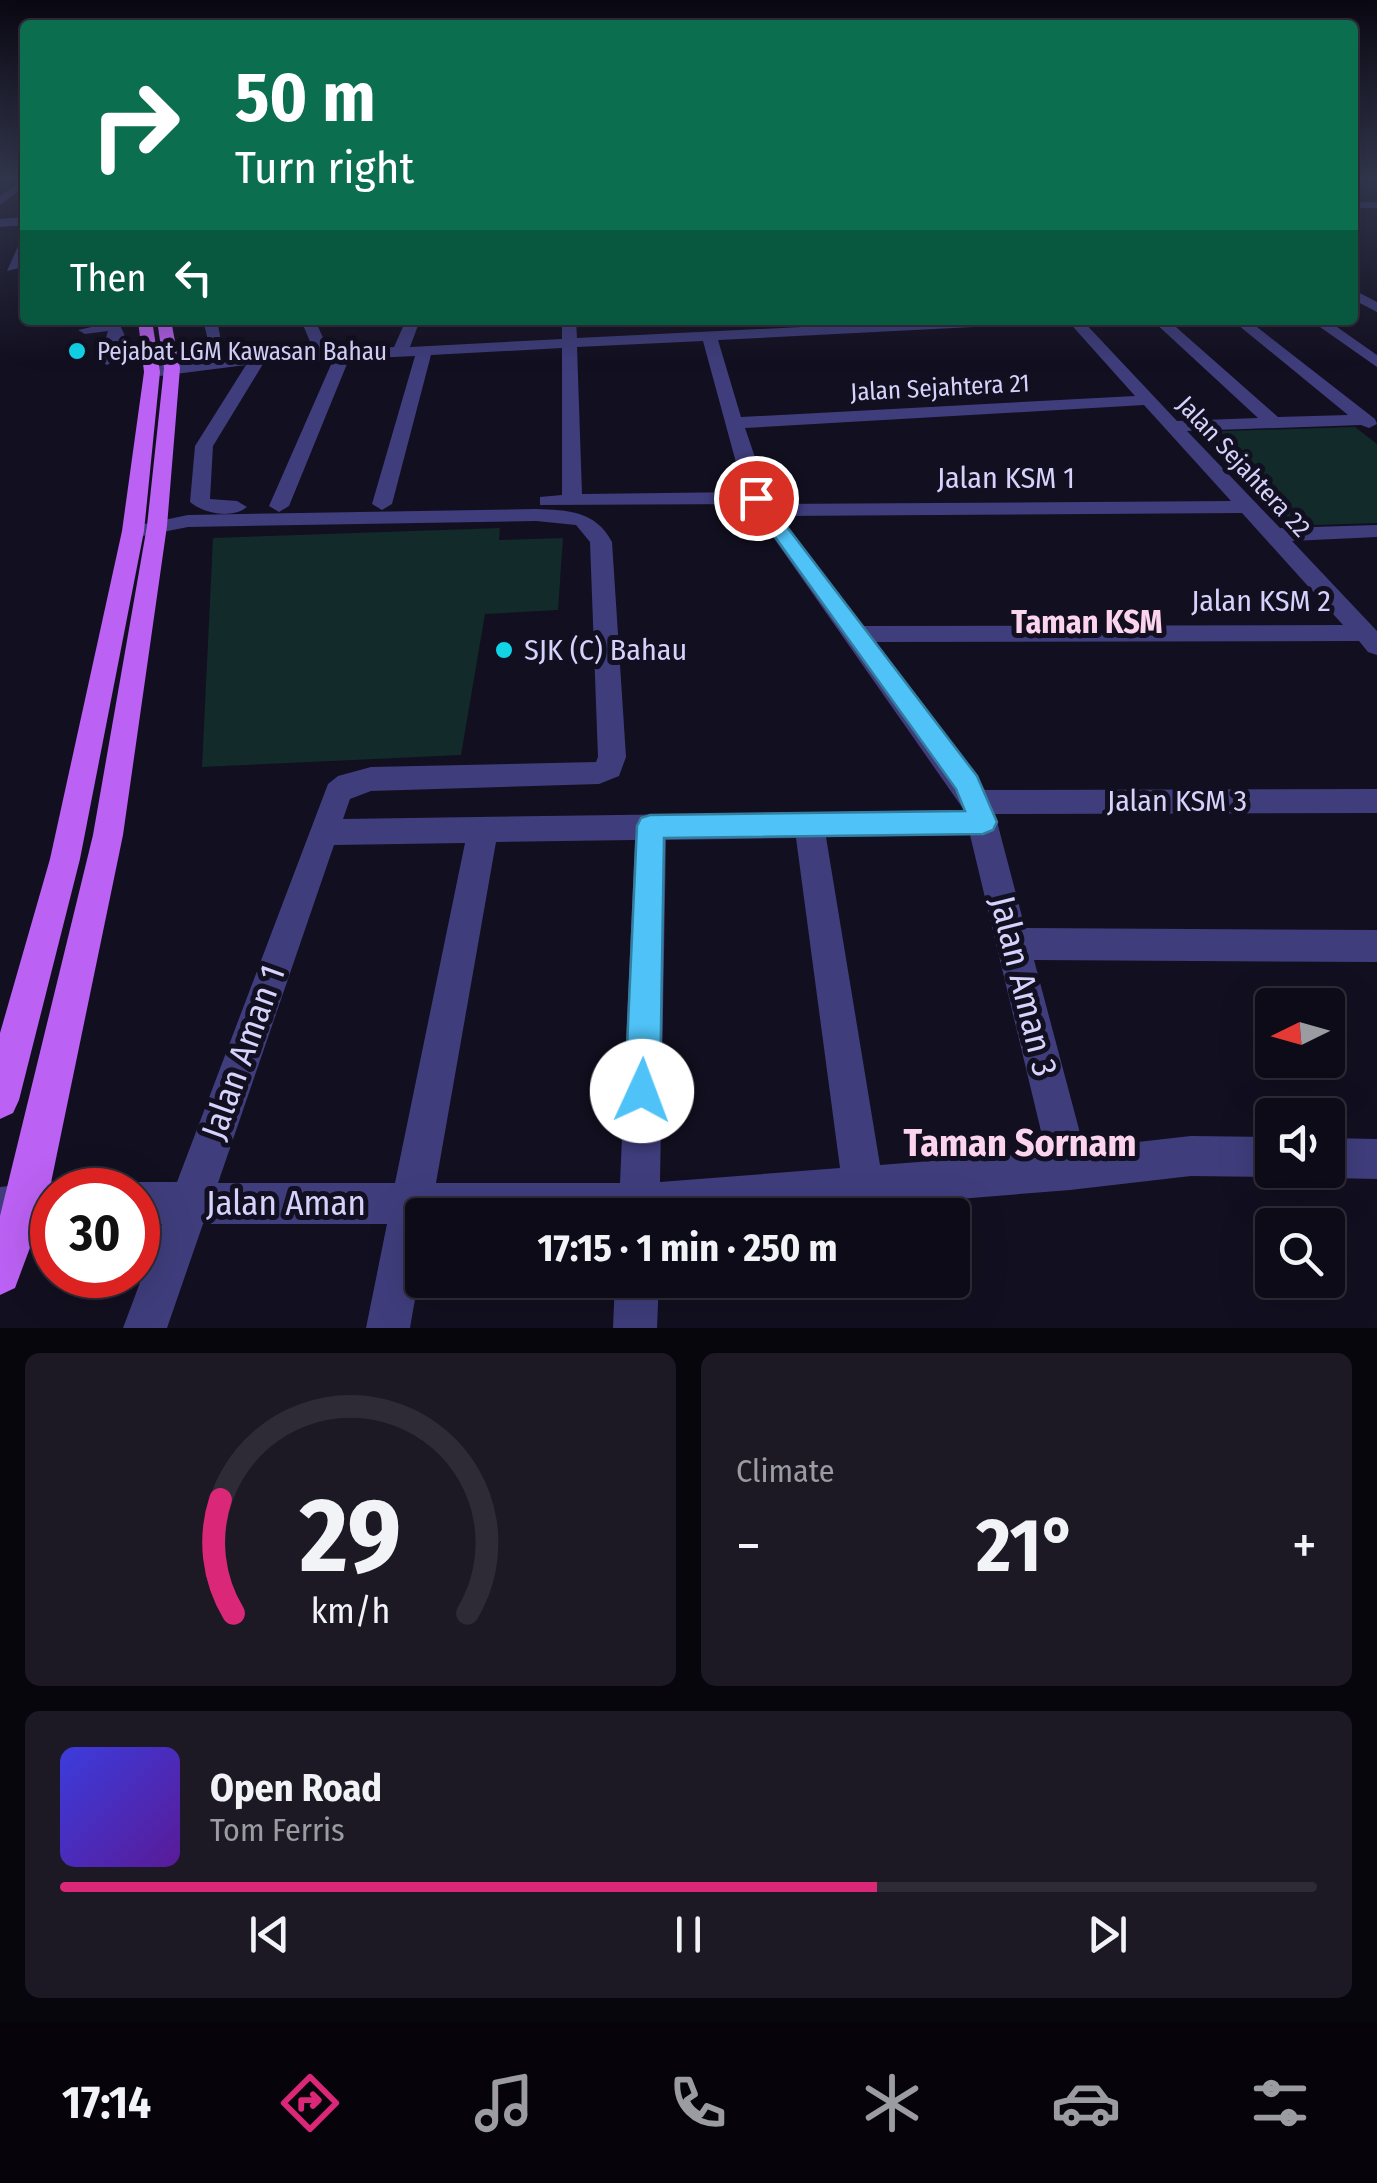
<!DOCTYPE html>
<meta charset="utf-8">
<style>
:root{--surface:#0e0b18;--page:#1c1925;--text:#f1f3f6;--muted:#9b9ba2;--line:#2e2b37;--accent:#db2777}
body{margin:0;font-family:"Fira Sans Condensed",sans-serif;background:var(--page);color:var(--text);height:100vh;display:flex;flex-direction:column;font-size:38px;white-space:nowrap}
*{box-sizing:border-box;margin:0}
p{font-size:32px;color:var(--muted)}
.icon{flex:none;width:55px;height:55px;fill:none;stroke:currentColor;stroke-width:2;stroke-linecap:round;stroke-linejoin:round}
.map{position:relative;height:1328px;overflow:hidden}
.panel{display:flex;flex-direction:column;gap:25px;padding:25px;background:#08060d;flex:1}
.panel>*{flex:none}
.banner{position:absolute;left:20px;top:20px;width:1338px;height:305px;border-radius:10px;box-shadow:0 10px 40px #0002,0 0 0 2px var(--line);background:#0b6e4f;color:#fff;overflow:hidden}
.needle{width:65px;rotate:265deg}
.fabs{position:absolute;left:1255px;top:988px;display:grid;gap:20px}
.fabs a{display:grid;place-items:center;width:90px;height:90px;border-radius:10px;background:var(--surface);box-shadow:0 10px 40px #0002,0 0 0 2px var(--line);font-size:50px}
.speed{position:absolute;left:30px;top:1168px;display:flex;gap:20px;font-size:50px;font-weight:700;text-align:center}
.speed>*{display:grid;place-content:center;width:130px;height:130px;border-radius:50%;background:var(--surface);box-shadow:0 10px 40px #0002,0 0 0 2px var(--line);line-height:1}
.speed .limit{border:15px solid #d22;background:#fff;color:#111}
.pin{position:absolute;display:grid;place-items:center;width:85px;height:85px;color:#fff;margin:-42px;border:5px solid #fff;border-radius:50%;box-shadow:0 2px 10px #0007}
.me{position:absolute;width:110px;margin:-55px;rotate:2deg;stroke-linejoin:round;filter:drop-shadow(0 0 8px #0008)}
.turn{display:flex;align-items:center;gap:35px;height:210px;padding:0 50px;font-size:45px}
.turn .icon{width:130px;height:130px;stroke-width:2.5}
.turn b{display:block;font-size:70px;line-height:85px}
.then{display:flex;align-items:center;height:95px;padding:0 50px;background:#0003;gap:20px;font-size:38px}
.big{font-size:75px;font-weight:700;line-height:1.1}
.panel .tile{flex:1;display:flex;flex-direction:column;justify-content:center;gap:15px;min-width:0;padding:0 35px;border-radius:15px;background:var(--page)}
.panel .dial{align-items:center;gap:0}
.dial svg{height:260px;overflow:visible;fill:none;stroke:var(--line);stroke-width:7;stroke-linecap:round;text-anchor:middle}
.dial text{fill:var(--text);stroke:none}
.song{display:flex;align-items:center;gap:30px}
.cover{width:120px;height:120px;border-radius:15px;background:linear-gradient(135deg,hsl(240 70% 55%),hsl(270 70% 35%))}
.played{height:10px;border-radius:5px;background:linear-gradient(90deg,var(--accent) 65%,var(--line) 65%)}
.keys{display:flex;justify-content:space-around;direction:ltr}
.heat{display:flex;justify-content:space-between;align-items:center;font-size:55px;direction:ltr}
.panel .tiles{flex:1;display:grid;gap:25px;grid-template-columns:1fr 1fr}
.tile:last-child{grid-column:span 2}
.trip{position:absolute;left:405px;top:1198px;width:565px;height:100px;border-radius:10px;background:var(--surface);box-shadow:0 10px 40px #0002,0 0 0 2px var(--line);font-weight:700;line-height:100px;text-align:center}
.dock{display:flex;height:160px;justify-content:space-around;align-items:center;background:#06040a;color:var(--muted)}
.dock .icon{width:70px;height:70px}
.dock .selected{color:var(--accent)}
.dock b{font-size:45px;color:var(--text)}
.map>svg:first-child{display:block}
.green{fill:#122a29}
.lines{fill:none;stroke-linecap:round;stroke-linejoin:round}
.minor{fill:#3f3d7c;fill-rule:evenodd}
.major{fill:#bb61f3;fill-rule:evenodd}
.route{fill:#4fc3f7;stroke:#337fa1;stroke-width:2.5}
.poi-dot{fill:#12d4e7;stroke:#120f20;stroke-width:4}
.labels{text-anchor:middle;stroke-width:10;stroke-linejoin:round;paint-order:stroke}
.far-poi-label{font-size:25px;fill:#d6d2fc;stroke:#120f20;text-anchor:start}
.far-street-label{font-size:25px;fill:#d6d2fc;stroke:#120f20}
.street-label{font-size:30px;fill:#d6d2fc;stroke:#120f20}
.poi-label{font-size:30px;fill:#d6d2fc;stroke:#120f20;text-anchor:start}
.neighbourhood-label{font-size:32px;font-weight:bold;fill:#fcd4ed;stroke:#120f20}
.near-street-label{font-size:35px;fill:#d6d2fc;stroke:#120f20}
.near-neighbourhood-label{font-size:38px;font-weight:bold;fill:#fcd4ed;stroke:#120f20}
</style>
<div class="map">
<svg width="1377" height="1328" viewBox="0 0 1377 1328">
<rect width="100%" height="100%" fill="#120f20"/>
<path class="green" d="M1355,427l22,17v79l-90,3 -91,-94z
M500,528l-1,12 64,-2 -5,72 -73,4 -24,141 -259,12 11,-229z"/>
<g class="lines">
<path class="minor" d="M25,178v8l-25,19v-9z
M1352,202h25v6h-25z
M25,217v8l-25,2v-8z
M25,240v16l-6,12 -12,3 12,-27z
M1352,289l25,13v10l-25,-13z
M203,320h14l7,36 90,-5 -13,-31h14l14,31 65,-4 12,-27h14l-10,27 152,-8v-19h14l1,18 366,-18h96l-7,4 -314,16 23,77 394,-21 -68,-76h15l95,101 81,-3 -106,-98h16l110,97 70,-2 -116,-95h16l127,99 2,5 -8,4 -8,-3 -174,6 93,97 97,-3v12l-85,4 85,90v24l-9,-3 -9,-11 -485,1 111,148 392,-1v24l-382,1 30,114 352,2v32l-343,-2 50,188 107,-12 81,1v33l14,1 -14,6 -81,-1 -121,14 -311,25h-337v44l-12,69h-44l21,-104h-184l-36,104h-44l39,-104 -24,-1v-33h-15l15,-8h39l151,-398 10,-8 33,-9 225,-5 2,-5 -8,-215 -14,-17 -40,-4 -348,6 -51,10 -7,-2 -4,-4 4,-4 58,-12 348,-6c32,1 60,2 76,33l14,215 -7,19 -20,8 -228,7 -21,8 -7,20 621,-9 -214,-306 -210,1v-8l22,-2v-147l-131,7 -39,149 -10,6 -10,-6 43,-148 -66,3 -60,147 -10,6 -10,-6 64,-146 -70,4 -50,82 -3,53 27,2 10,6c-15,12 -43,7 -57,-5l5,-56 51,-81 -94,12 -8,-5 8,-5 60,-10zM703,341l41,151 -162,2 -5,-147zM1144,405l87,96 -460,3 -26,-76zM1242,513l101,112 -481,1 -82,-110zM970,835l76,317 -166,13 -54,-328zM796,838l44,330 -180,14 6,-342zM635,840l-15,343h-184l60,-341zM465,843l-70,340h-177l116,-338z
M1310,320h17l50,35v12z
M114,322l5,1 6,13 -10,24 -8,5 -8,-5 9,-29 -23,3 -7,-4z
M1328,1138l49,1v40l-49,-1 -14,-6 14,-2z
M52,1181l16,9h-16v32l-52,7v-42z
M615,1280h44l-2,48h-44z"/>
<path class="major" d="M138,320h14l8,52 -16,159 -64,328 -61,241 -6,13 -13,6v-86l50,-174 72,-328 22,-159z
M157,320h14l9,48 -13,158 -44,309 -76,367 -32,86 -15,7v-79l93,-381 54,-309 17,-158z"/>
</g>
<linearGradient id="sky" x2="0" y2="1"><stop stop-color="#0a0812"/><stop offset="0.49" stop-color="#33374e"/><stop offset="1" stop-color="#33374e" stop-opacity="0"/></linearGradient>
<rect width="1377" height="364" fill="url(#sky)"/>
<path class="route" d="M756,492l6,2 215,282 20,46 -4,8 -10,4 -319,4 -4,253 -5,12 -13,5 -12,-5 -5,-12 12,-265 4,-8 9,-3 315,-4 -9,-22 -209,-291z"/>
<g class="poi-dot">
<circle cx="77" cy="351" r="10"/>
<circle cx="504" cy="650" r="10"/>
</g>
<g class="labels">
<g class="far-poi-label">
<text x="97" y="360">Pejabat LGM Kawasan Bahau</text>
</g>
<g class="far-street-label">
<text transform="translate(940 387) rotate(-3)" y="9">Jalan Sejahtera 21</text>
<text transform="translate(1244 466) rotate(47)" y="9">Jalan Sejahtera 22</text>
</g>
<g class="street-label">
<text x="1006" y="488">Jalan KSM 1</text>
<text x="1261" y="611">Jalan KSM 2</text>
<text x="1177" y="811">Jalan KSM 3</text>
</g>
<g class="poi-label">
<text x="524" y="660">SJK (C) Bahau</text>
</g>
<g class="neighbourhood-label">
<text x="1087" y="633">Taman KSM</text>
</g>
<g class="near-street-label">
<text transform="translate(1024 986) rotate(76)" y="12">Jalan Aman 3</text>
<text transform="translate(243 1052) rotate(-70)" y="12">Jalan Aman 1</text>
<text x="286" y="1215">Jalan Aman</text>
</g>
<g class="near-neighbourhood-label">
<text x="1020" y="1156">Taman Sornam</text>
</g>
</g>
</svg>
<div class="fabs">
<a><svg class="needle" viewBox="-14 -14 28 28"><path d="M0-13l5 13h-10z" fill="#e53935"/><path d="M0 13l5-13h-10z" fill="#9b9ba2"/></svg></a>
<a><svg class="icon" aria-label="sound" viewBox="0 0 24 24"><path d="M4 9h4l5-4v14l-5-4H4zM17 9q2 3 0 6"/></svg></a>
<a><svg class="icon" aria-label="search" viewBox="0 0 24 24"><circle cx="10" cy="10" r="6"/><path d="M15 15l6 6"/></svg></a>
</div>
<div class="speed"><div class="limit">30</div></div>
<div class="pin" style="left:756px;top:498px;background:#d93025"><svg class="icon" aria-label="arrive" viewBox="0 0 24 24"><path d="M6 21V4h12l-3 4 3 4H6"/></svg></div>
<svg class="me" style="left:642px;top:1091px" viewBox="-20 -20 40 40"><circle r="19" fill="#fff"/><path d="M0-13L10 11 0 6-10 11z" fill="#4fc3f7"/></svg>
<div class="trip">17:15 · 1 min · 250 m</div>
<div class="banner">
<div class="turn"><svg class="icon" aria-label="right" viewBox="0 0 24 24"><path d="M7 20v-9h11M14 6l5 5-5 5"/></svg><div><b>50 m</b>Turn right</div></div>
<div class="then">Then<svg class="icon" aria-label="left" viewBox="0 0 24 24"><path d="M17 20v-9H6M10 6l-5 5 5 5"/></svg></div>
</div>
</div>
<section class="panel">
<div class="tiles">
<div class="tile dial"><svg viewBox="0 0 100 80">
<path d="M14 69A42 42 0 1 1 86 69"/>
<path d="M14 69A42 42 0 0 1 10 34" stroke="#db2777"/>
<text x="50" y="56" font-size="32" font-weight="700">29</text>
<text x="50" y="72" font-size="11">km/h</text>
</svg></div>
<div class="tile"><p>Climate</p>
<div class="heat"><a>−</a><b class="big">21°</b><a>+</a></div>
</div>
<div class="tile">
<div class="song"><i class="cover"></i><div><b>Open Road</b><p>Tom Ferris</p></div></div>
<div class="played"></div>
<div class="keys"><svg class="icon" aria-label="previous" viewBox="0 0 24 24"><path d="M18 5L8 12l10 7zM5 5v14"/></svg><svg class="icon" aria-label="pause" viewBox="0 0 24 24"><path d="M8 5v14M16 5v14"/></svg><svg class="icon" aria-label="next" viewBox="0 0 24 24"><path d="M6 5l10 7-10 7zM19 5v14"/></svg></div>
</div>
</div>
</section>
<nav class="dock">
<b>17:14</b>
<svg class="icon selected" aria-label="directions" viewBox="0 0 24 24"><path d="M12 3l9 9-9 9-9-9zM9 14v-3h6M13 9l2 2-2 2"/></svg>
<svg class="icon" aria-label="music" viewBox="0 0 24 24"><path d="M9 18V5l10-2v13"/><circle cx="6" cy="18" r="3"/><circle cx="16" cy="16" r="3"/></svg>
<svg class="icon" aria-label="phone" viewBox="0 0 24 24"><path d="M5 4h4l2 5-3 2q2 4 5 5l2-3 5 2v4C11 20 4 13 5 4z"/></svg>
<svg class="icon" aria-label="climate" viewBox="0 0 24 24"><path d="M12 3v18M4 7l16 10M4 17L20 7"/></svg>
<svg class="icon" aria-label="car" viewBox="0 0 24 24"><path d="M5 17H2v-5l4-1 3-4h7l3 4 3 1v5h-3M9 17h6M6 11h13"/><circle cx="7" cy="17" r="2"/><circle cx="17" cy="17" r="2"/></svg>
<svg class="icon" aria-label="filters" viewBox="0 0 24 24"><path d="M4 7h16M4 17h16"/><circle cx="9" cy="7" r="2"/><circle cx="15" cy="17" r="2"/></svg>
</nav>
